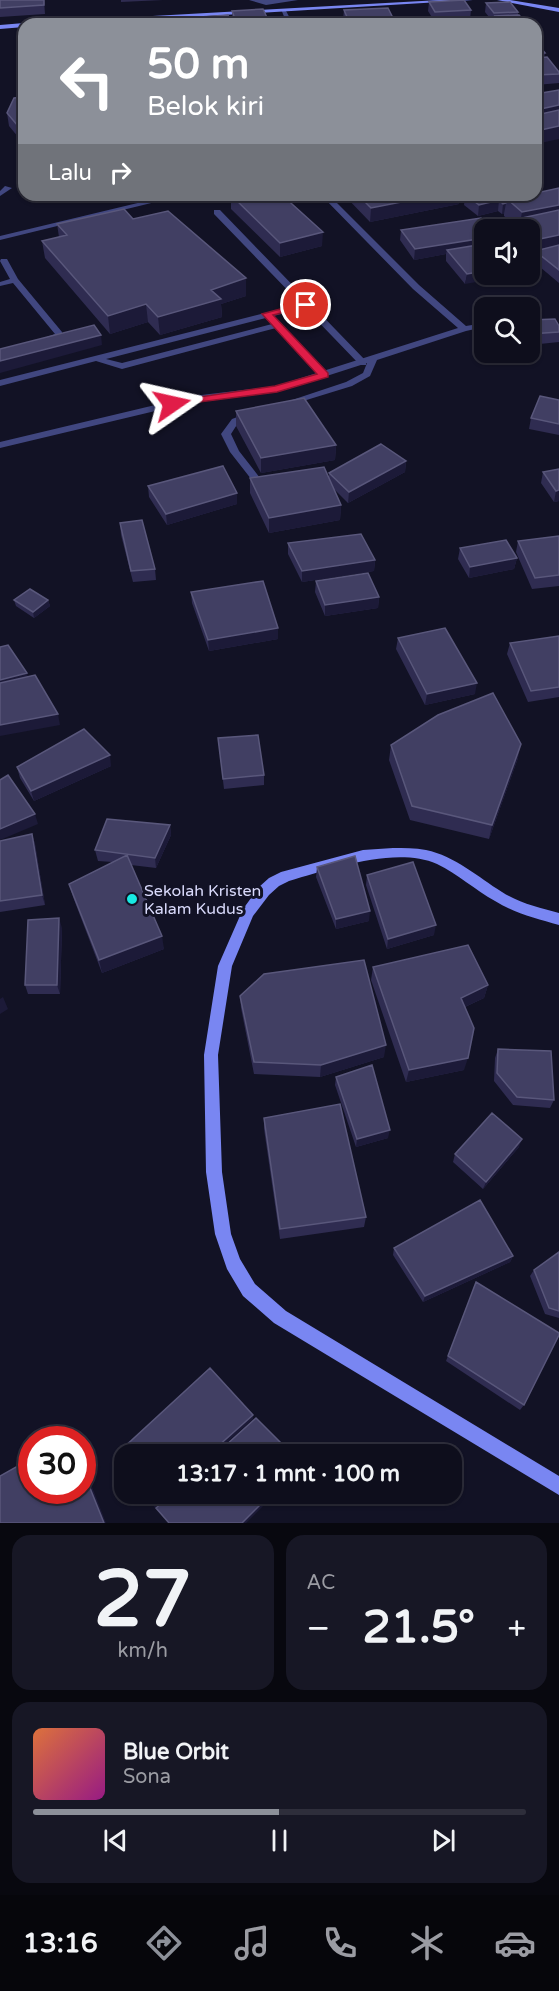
<!DOCTYPE html>
<html lang="id">
<meta charset="utf-8">
<style>
:root{--surface:#0e0e1c;--page:#171725;--text:#f1f3f6;--muted:#9b9ca3;--line:#2e2e3b;--accent:#8c9099}
body{margin:0;font-family:"Varela Round",sans-serif;background:var(--page);color:var(--text);height:100vh;display:flex;flex-direction:column;font-size:22px;white-space:nowrap}
*{box-sizing:border-box;margin:0}
p{font-size:20px;color:var(--muted)}
.icon{flex:none;width:33px;height:33px;fill:none;stroke:currentColor;stroke-width:2;stroke-linecap:round;stroke-linejoin:round}
.map{position:relative;height:1523px;overflow:hidden}
.drawer{display:flex;flex-direction:column;gap:12px;padding:12px;background:#08080f;flex:1}
.drawer>*{flex:none}
.guide{position:absolute;left:18px;top:18px;width:524px;height:183px;border-radius:18px;box-shadow:0 2px 4px #0004,0 0 0 2px var(--line);background:#8c9099;color:#fff;overflow:hidden}
.buttons{position:absolute;left:474px;top:219px;display:grid;gap:12px}
.buttons a{display:grid;place-items:center;width:66px;height:66px;border-radius:12px;background:var(--surface);box-shadow:0 2px 4px #0004,0 0 0 2px var(--line);font-size:30px}
.speed{position:absolute;left:18px;top:1426px;display:flex;gap:12px;font-size:30px;font-weight:700;text-align:center}
.speed>*{display:grid;place-content:center;width:78px;height:78px;border-radius:50%;background:var(--surface);box-shadow:0 2px 4px #0004,0 0 0 2px var(--line);line-height:1}
.speed .limit{border:9px solid #d22;background:#fff;color:#111}
.pin{position:absolute;display:grid;place-items:center;width:51px;height:51px;color:#fff;margin:-26px;border:3px solid #fff;border-radius:50%;box-shadow:0 2px 6px #0007}
.me{position:absolute;width:66px;margin:-33px;rotate:79deg;stroke-linejoin:round;filter:drop-shadow(0 0 4px #0008)}
.turn{display:flex;align-items:center;gap:21px;height:126px;padding:0 30px;font-size:27px}
.turn .icon{width:78px;height:78px;stroke-width:2.5}
.turn b{display:block;font-size:42px;line-height:51px}
.then{display:flex;align-items:center;height:57px;padding:0 30px;background:#0003;gap:12px;font-size:22px}
.big{font-size:45px;font-weight:800;line-height:1.1}
.drawer .card{flex:1;display:flex;flex-direction:column;justify-content:center;gap:9px;min-width:0;padding:0 21px;border-radius:18px;background:var(--page)}
.drawer .dial{align-items:center;gap:0}
.dial b{font-size:78px;line-height:1}
.song{display:flex;align-items:center;gap:18px}
.cover{width:72px;height:72px;border-radius:9px;background:linear-gradient(135deg,hsl(20 70% 55%),hsl(310 70% 35%))}
.played{height:6px;border-radius:3px;background:linear-gradient(90deg,var(--accent) 50%,var(--line) 50%)}
.keys{display:flex;justify-content:space-around;direction:ltr}
.heat{display:flex;justify-content:space-between;align-items:center;font-size:33px;direction:ltr}
.drawer .tiles{flex:1;display:grid;gap:12px;grid-template-columns:1fr 1fr}
.card:last-child{grid-column:span 2}
.trip{position:absolute;left:114px;top:1444px;width:348px;height:60px;border-radius:18px;background:var(--surface);box-shadow:0 2px 4px #0004,0 0 0 2px var(--line);font-weight:800;line-height:60px;text-align:center}
.tab-bar{display:flex;height:96px;justify-content:space-around;align-items:center;background:#06060b;color:var(--muted)}
.tab-bar .icon{width:42px;height:42px}
.tab-bar .active{color:var(--accent)}
.tab-bar b{font-size:27px;color:var(--text)}
.map>svg:first-child{display:block}
.lines{fill:none;stroke-linecap:round;stroke-linejoin:round}
.lane{fill:#414780;fill-rule:evenodd}
.street{fill:#414780;fill-rule:evenodd}
.secondary{fill:#7986f2;fill-rule:evenodd}
.wall{fill:#2f2c51}
.shaded-wall{fill:#1c1a38}
.building{fill:#413f63;stroke:#59577b;stroke-width:1.5}
.route{fill:#e11d48;stroke:#92132f;stroke-width:1.5}
.poi-dot{fill:#18e9e3;stroke:#121225;stroke-width:2}
.labels{text-anchor:middle;stroke-width:6;stroke-linejoin:round;paint-order:stroke}
.poi-label{font-size:16px;fill:#d9dafb;stroke:#121225;text-anchor:start}
</style>
<div class="map">
<svg width="559" height="1523" viewBox="0 0 559 1523">
<rect width="100%" height="100%" fill="#121225"/>
<g class="lines">
<path class="lane" d="M249,0h49l-32,5z
M214,210h6l146,151v4h-6l-55,-57 -199,51 16,4 150,-39 -4,-5 4,-2h3l52,56v4h-6l-45,-49 -154,41 -26,-8 -96,25v-6l301,-76 -87,-90z
M1,259h6l11,20 44,53 -1,7 -17,3v-4l11,-4 -42,-51 -13,3v-4l10,-3 -10,-18z"/>
<path class="street" d="M281,9h4l8,15h-6z
M5,186l7,2 -12,8v-5z
M171,195h13l-184,45v-4z
M321,195h8l90,90 47,41 18,-3v4l-18,4 -89,29 -7,16 -18,10 -65,20 -3,1 -4,-3 66,-22 17,-9 4,-10 -90,29 -84,10 -193,46v-6l193,-46 83,-10 182,-58 -45,-39z
M251,412l5,3 -2,2 -16,6 -7,11 8,17 28,36 -5,3 -3,-1 -29,-37 -9,-18 11,-15z"/>
<path class="secondary" d="M440,0h33l-397,24h-34l3,-2z
M497,0h13l49,8v4z
M24,24v3l-24,2v-4l24,-2 2,1z
M393,848c11,0 22,0 33,2 29,6 52,27 76,42 17,11 38,16 57,21v12c-22,-6 -45,-12 -64,-24 -20,-11 -37,-27 -58,-37 -42,-18 -106,5 -148,17l-10,5 -10,9 -16,21 -21,50 -14,89 4,117 9,62 9,25 15,25 31,27 273,165v19l-285,-172 -31,-27 -16,-27 -12,-35 -9,-62 -2,-117 14,-89 25,-57 16,-22 10,-9 12,-6 82,-22z"/>
</g>
<path class="wall" d="M0,0h44l1,14 -45,3z
M121,0h42l-42,2z
M429,2l42,8 -1,9h-15l3,3 -1,2h-60v-1l36,-4 -5,-8z
M486,3l32,9v3l9,9h-33v-2h-1l-8,-10z
M344,10l49,8 -1,6h-47l-2,-5z
M232,11l38,13h-36l-2,-4z
M536,42l9,11 -1,5 15,14v11l-23,2z
M24,97v47l-15,-18 -2,-13z
M559,188v95l-25,-21 1,-8 -5,1v-25h-23l1,-9h2l-6,-5v-2h-2l-4,-3 -20,5 -14,-11 1,-10h71z
M231,195l91,51 -42,11 -49,-48z
M344,195h116l-1,9 -89,18z
M481,218l-16,66 -19,-23v-7l-32,6 -14,-20 1,-10z
M133,219l113,77 -25,8 1,13 -62,18 -12,-13 -38,12 -65,-76 -3,-17 17,-4 -2,-13z
M530,320l29,6v16l-29,3z
M559,400v35l-30,-6 2,-11z
M236,411l100,34 -1,15 -74,13 -25,-47z
M406,461l-1,11 -57,31 -14,-14 7,16 -1,15 -71,13 -19,-40v-15l79,1v-6z
M559,469v32l-5,1 -13,-19 2,-11z
M148,486l89,18 -70,21 -18,-28z
M120,523l35,46 1,11 -23,2 -12,-47z
M559,536v50l-27,3 -16,-37 2,-11z
M288,543l87,17 -1,11 -72,11 -14,-28z
M460,548l57,10 -3,11 -45,9 -11,-19z
M316,581l63,16 -1,11 -53,8 -10,-24z
M191,592l87,47 -69,12 -17,-48z
M14,600h34l2,6 -16,12 -18,-12z
M559,636v61l-31,5 -21,-48 3,-11z
M398,638l77,56 -50,11 -29,-56z
M218,738l46,37v10l-40,4z
M391,745l127,13 -29,81 -79,-19 -21,-60z
M111,766l-77,35 -14,-23 -3,-11z
M170,825l1,10 -15,33 -25,-3 33,84 -62,24 -29,-76 -4,-13 44,-22 -15,-1 -3,-11z
M32,834l3,10 10,61 -45,7v-71z
M317,867l52,54 -33,8 -20,-52z
M367,875l67,60 -47,14 -21,-64z
M62,928l-2,66h-32l-3,-9z
M373,967l115,18 -4,13 -19,9 -1,63 -58,12 -35,-102z
M240,996l144,61 -64,20 -66,-3 -13,-66z
M498,1049l56,51 -4,8 -37,-3 -19,-24 1,-23z
M336,1077l52,61 -32,9 -21,-62z
M264,1118l102,99 -2,10 -84,12 -16,-110z
M519,1147l-36,42 -30,-27 2,-8z
M394,1248l119,8 -3,6 -87,40 -30,-47z
M559,1252v66l-14,-4 -15,-38 4,-6z
M476,1282l48,123 -4,5 -74,-49z"/>
<path class="shaded-wall" d="M458,22l-1,2h-18z
M559,105v13l-23,5v-13z
M559,126v13l-23,5v-13z
M437,195h23l-1,9 -89,18 1,-14z
M499,200l-1,11 -20,5 1,-11z
M506,203l-2,11h-2l1,-10z
M559,205v16l-40,8 3,-17z
M323,232l-1,14 -42,11v-14z
M559,235v13l-24,3v3l-5,1v-14z
M484,238v10l-37,2 -1,4 -32,6 1,-11z
M484,271v3h37l-56,10 2,-10z
M246,278v18l-25,8 1,13 -62,18 -2,-18 53,-27z
M146,304l2,18 -38,12 -2,-18z
M101,335l1,10 -102,28v-12z
M336,445l-1,15 -74,13v-15z
M406,461l-1,11 -57,31 1,-11z
M559,490v11l-5,1 2,-11z
M237,493v11l-70,21 -1,-11z
M341,505l-1,15 -71,13v-15z
M517,558l-3,11 -45,9 1,-11z
M375,560l-1,11 -72,11v-11z
M379,597l-1,11 -53,8v-11z
M48,600l2,6 -16,12 -1,-6z
M278,628v11l-69,12 -1,-11z
M27,673l3,11 -30,7v-11z
M477,683l-2,11 -50,11 2,-11z
M58,714l2,11 -60,11v-11z
M521,744l-3,14 -29,81 3,-14z
M110,755l1,11 -77,35 -3,-10z
M35,814l3,10 -38,16v-11z
M170,825l1,10 -15,33 -1,-10z
M32,834l3,10 10,61 -3,-10z
M370,911l-1,10 -33,8v-10z
M59,918l3,10 -2,66 -3,-9z
M436,925l-2,10 -47,14 1,-10z
M162,936l2,13 -62,24 -3,-13z
M488,985l-4,13 -26,12 3,-12z
M3,997l5,12 -8,5v-15z
M386,1045l-2,12 -64,20 1,-12z
M468,1058l-4,12 -58,12 3,-12z
M390,1130l-2,8 -32,9 1,-8z
M522,1139l-3,8 -36,42 3,-7z
M513,1256l-3,6 -87,40 2,-6z
M253,1415v4l-40,36h-5z
M82,1461l24,62h-2l-22,-55z
M164,1494h6l-15,14 -3,-4z
M271,1494h4l-29,29h-4z"/>
<path class="building" d="M0,0h44v5l-44,3z
M464,0l7,10 -36,2 -6,-10z
M510,2l8,10 -24,1 -8,-10z
M388,8l5,10 -23,1 2,5h-22l-6,-14z
M263,9l7,15h-33l-5,-13z
M228,15l4,9h-44l-2,-6z
M519,15l8,9h-26l-6,-8z
M452,17l6,5 -19,2h-41l-1,-1z
M536,42l9,11 -9,1z
M547,57l12,15v2l-23,1v-17z
M559,90v15l-23,5v-16z
M24,97v35h-1l-16,-19 7,-15z
M559,110v16l-23,5v-16z
M559,188v17l-37,7 -15,-13 18,-4h11v-2z
M231,195h51l41,37 -43,11z
M358,195h79l-66,13z
M466,195h58l-17,4 -1,4 -3,1 -4,-4 -20,5z
M124,209l9,10 35,-8 78,67 -35,12 10,9 -63,18 -12,-13 -38,12 -66,-75 25,-6 -10,-11z
M559,210v25l-29,6v-11h-12l-10,-9z
M481,218l10,12h-7v8l-69,11 -14,-19z
M484,244v27l-17,3 -20,-24z
M559,245v25l-24,-19z
M555,319l4,7v6l-29,2v-14z
M94,325l7,10 -101,26v-12z
M540,396l19,4v24l-28,-6z
M304,398l32,47 -75,13 -25,-47z
M381,444l25,17 -57,31 -20,-19z
M223,466l14,27 -71,21 -18,-28z
M324,467l17,38 -72,13 -19,-40z
M559,469v21l-3,1 -13,-19z
M142,520l13,49 -24,2 -11,-48z
M361,534l14,26 -73,11 -14,-28z
M559,536v39l-24,3 -17,-37z
M506,540l11,18 -47,9 -10,-19z
M368,573l11,24 -54,8 -9,-24z
M263,581l15,47 -70,12 -17,-48z
M30,589l18,11 -15,12 -19,-12z
M445,628l32,55 -50,11 -29,-56z
M559,636v51l-28,4 -21,-48z
M8,645l19,28 -27,7v-33z
M35,675l23,39 -58,11v-42z
M493,693l28,51 -29,81 -80,-19 -21,-61 47,-30z
M84,729l26,26 -79,36 -14,-24z
M258,735l6,40 -41,4 -5,-41z
M8,775l27,39 -35,15v-49z
M107,819l63,6 -15,33 -60,-8z
M32,834l10,61 -42,6v-60z
M127,855l35,81 -63,24 -30,-76z
M355,856l15,55 -34,8 -19,-52z
M413,862l23,63 -48,14 -21,-64z
M59,918l-2,67h-32l3,-65z
M468,945l20,40 -27,13 13,30 -6,30 -59,12 -36,-103z
M364,960l22,85 -65,20 -67,-3 -14,-66 24,-22z
M498,1049l53,2 3,49 -37,-3 -20,-24z
M372,1065l18,65 -33,9 -21,-62z
M340,1104l26,113 -86,12 -16,-111z
M492,1113l30,26 -36,43 -31,-28z
M480,1200l33,56 -88,40 -31,-48z
M559,1252v59l-10,-3 -15,-38z
M476,1282l83,51v2l-35,70 -76,-49z
M210,1368l43,47 -45,40h-84v3l-4,-7z
M256,1418l37,37h-78z
M70,1436l2,4h-9z
M32,1458v33h50v-23l22,55h-104v-47z
M146,1494h18l-12,10z
M172,1494h99l-29,29h-73l-13,-15z"/>
<path class="route" d="M306,302l3,1v4l-36,8 55,58v4l-51,15 -109,14v-4l4,-1 103,-15 42,-12 -55,-60z"/>
<circle class="poi-dot" cx="132" cy="899" r="6"/>
<g class="labels">
<g class="poi-label">
<text x="144" y="896">Sekolah Kristen<tspan x="144" dy="18">Kalam Kudus</tspan></text>
</g>
</g>
</svg>
<div class="buttons">
<a><svg class="icon" aria-label="sound" viewBox="0 0 24 24"><path d="M4 9h4l5-4v14l-5-4H4zM17 9q2 3 0 6"/></svg></a>
<a><svg class="icon" aria-label="search" viewBox="0 0 24 24"><circle cx="10" cy="10" r="6"/><path d="M15 15l6 6"/></svg></a>
</div>
<div class="speed"><div class="limit">30</div></div>
<div class="pin" style="left:306px;top:305px;background:#d93025"><svg class="icon" aria-label="arrive" viewBox="0 0 24 24"><path d="M6 21V4h12l-3 4 3 4H6"/></svg></div>
<svg class="me" style="left:172px;top:404px" viewBox="-20 -20 40 40"><path d="M0-17L14 15 0 8-14 15z" fill="#e11d48" stroke="#fff" stroke-width="4"/></svg>
<div class="trip">13:17 · 1 mnt · 100 m</div>
<div class="guide">
<div class="turn"><svg class="icon" aria-label="left" viewBox="0 0 24 24"><path d="M17 20v-9H6M10 6l-5 5 5 5"/></svg><div><b>50 m</b>Belok kiri</div></div>
<div class="then">Lalu<svg class="icon" aria-label="right" viewBox="0 0 24 24"><path d="M7 20v-9h11M14 6l5 5-5 5"/></svg></div>
</div>
</div>
<section class="drawer">
<div class="tiles">
<div class="card dial"><b>27</b><p>km/h</p></div>
<div class="card"><p>AC</p>
<div class="heat"><a>−</a><b class="big">21.5°</b><a>+</a></div>
</div>
<div class="card">
<div class="song"><i class="cover"></i><div><b>Blue Orbit</b><p>Sona</p></div></div>
<div class="played"></div>
<div class="keys"><svg class="icon" aria-label="previous" viewBox="0 0 24 24"><path d="M18 5L8 12l10 7zM5 5v14"/></svg><svg class="icon" aria-label="pause" viewBox="0 0 24 24"><path d="M8 5v14M16 5v14"/></svg><svg class="icon" aria-label="next" viewBox="0 0 24 24"><path d="M6 5l10 7-10 7zM19 5v14"/></svg></div>
</div>
</div>
</section>
<nav class="tab-bar">
<b>13:16</b>
<svg class="icon active" aria-label="directions" viewBox="0 0 24 24"><path d="M12 3l9 9-9 9-9-9zM9 14v-3h6M13 9l2 2-2 2"/></svg>
<svg class="icon" aria-label="music" viewBox="0 0 24 24"><path d="M9 18V5l10-2v13"/><circle cx="6" cy="18" r="3"/><circle cx="16" cy="16" r="3"/></svg>
<svg class="icon" aria-label="phone" viewBox="0 0 24 24"><path d="M5 4h4l2 5-3 2q2 4 5 5l2-3 5 2v4C11 20 4 13 5 4z"/></svg>
<svg class="icon" aria-label="climate" viewBox="0 0 24 24"><path d="M12 3v18M4 7l16 10M4 17L20 7"/></svg>
<svg class="icon" aria-label="car" viewBox="0 0 24 24"><path d="M5 17H2v-5l4-1 3-4h7l3 4 3 1v5h-3M9 17h6M6 11h13"/><circle cx="7" cy="17" r="2"/><circle cx="17" cy="17" r="2"/></svg>
</nav>
